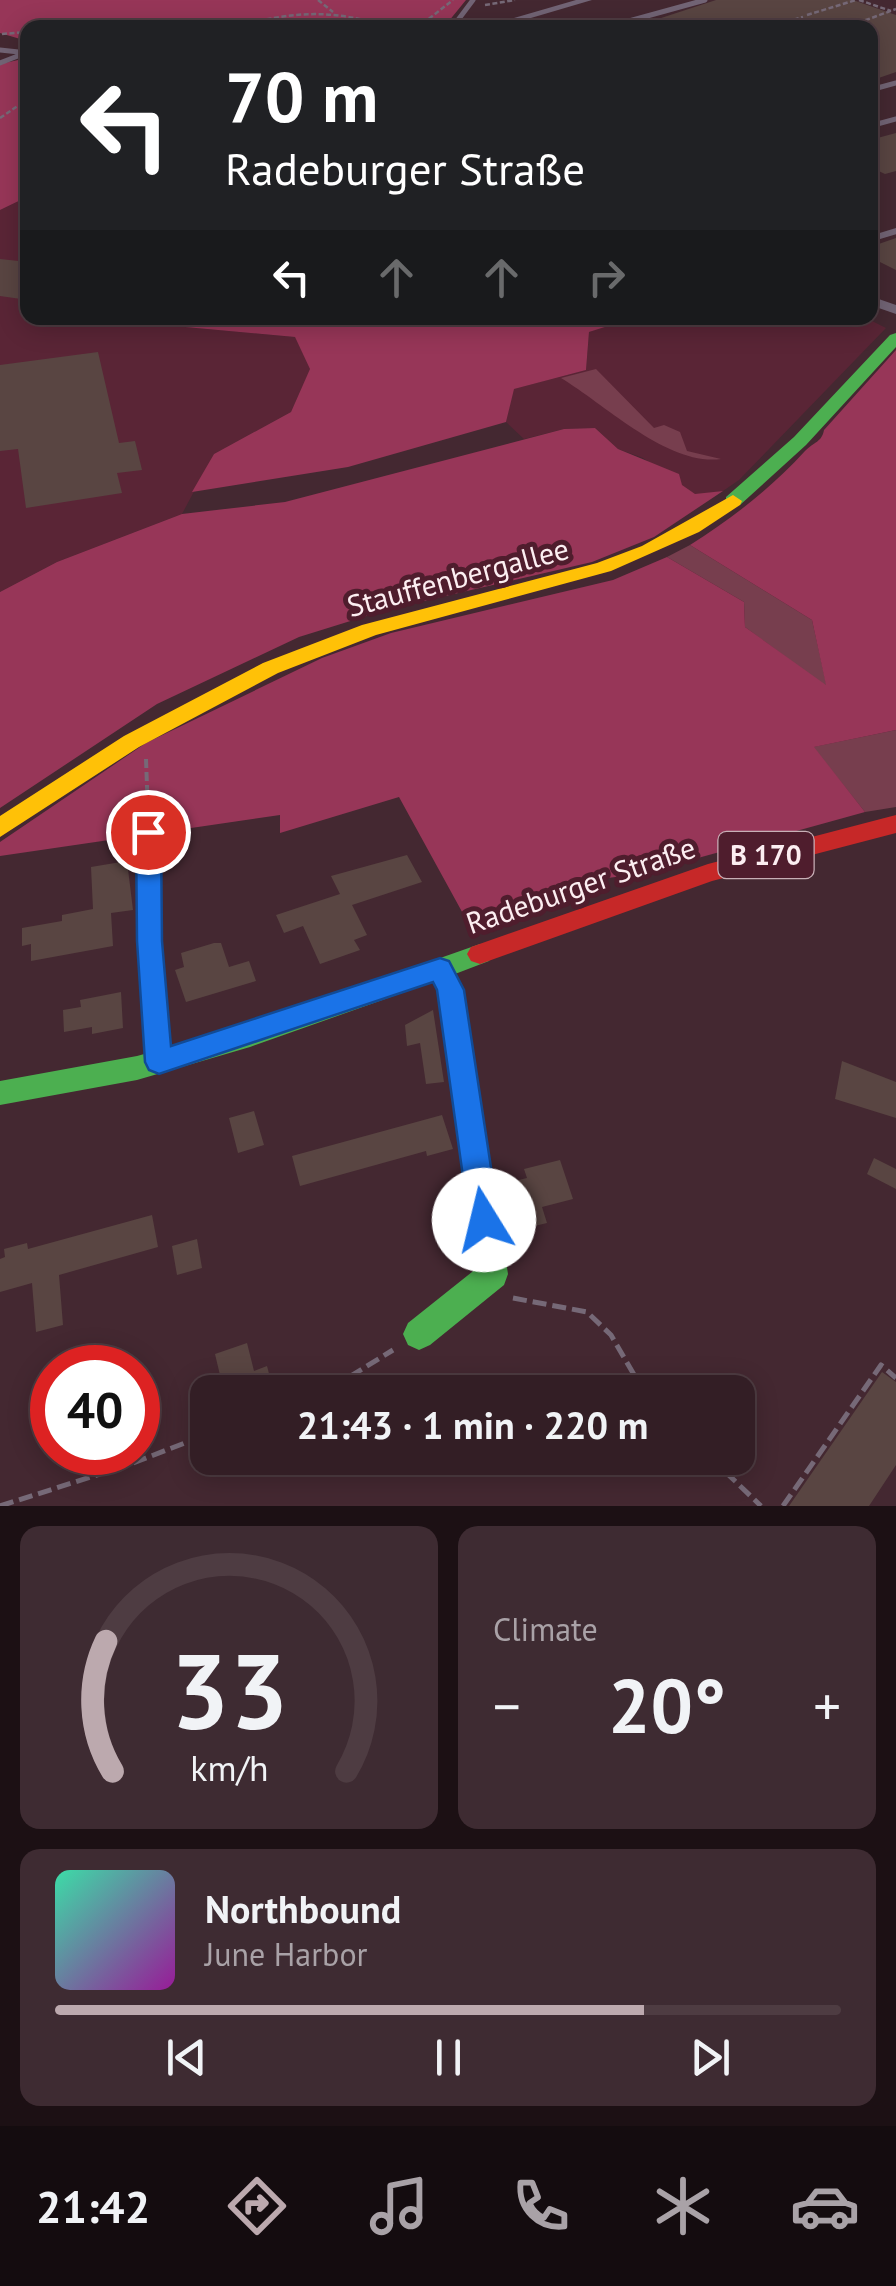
<!DOCTYPE html>
<meta charset="utf-8">
<style>
:root{--surface:#331e25;--page:#3e2b32;--text:#f1f3f6;--muted:#a9a2a7;--line:#4e3c42;--accent:#bca9ae}
body{margin:0;font-family:"PT Sans",sans-serif;background:var(--page);color:var(--text);height:100vh;display:flex;flex-direction:column;font-size:38px;white-space:nowrap}
*{box-sizing:border-box;margin:0}
p{font-size:32px;color:var(--muted)}
.icon{flex:none;width:55px;height:55px;fill:none;stroke:currentColor;stroke-width:2;stroke-linecap:round;stroke-linejoin:round}
.map{position:relative;height:1506px;overflow:hidden}
.panel{display:flex;flex-direction:column;gap:20px;padding:20px;background:#1c1014;flex:1}
.panel>*{flex:none}
.banner{position:absolute;left:20px;top:20px;width:858px;height:305px;border-radius:20px;box-shadow:0 5px 25px #0003,0 0 0 2px var(--line);background:#202124;color:#fff;overflow:hidden}
.speed{position:absolute;left:30px;top:1345px;display:flex;gap:20px;font-size:50px;font-weight:700;text-align:center}
.speed>*{display:grid;place-content:center;width:130px;height:130px;border-radius:50%;background:var(--surface);box-shadow:0 5px 25px #0003,0 0 0 2px var(--line);line-height:1}
.speed .limit{border:15px solid #d22;background:#fff;color:#111}
.pin{position:absolute;display:grid;place-items:center;width:85px;height:85px;color:#fff;margin:-42px;border:5px solid #fff;border-radius:50%;box-shadow:0 2px 10px #0007}
.me{position:absolute;width:110px;margin:-55px;rotate:351deg;stroke-linejoin:round;filter:drop-shadow(0 0 8px #0008)}
.turn{display:flex;align-items:center;gap:35px;height:210px;padding:0 40px;font-size:45px}
.turn .icon{width:130px;height:130px;stroke-width:2.5}
.turn b{display:block;font-size:70px;line-height:85px}
.lanes{display:flex;align-items:center;height:95px;padding:0 40px;background:#0003;justify-content:center;gap:50px;direction:ltr}
.lanes .off{opacity:.35}
.big{font-size:75px;font-weight:600;line-height:1.1}
.panel .card{flex:1;display:flex;flex-direction:column;justify-content:center;gap:15px;min-width:0;padding:0 35px;border-radius:20px;background:var(--page)}
.panel .dial{align-items:center;gap:0}
.dial svg{height:260px;overflow:visible;fill:none;stroke:var(--line);stroke-width:7;stroke-linecap:round;text-anchor:middle}
.dial text{fill:var(--text);stroke:none}
.song{display:flex;align-items:center;gap:30px}
.cover{width:120px;height:120px;border-radius:15px;background:linear-gradient(135deg,hsl(160 70% 55%),hsl(300 70% 35%))}
.played{height:10px;border-radius:5px;background:linear-gradient(90deg,var(--accent) 75%,var(--line) 75%)}
.keys{display:flex;justify-content:space-around;direction:ltr}
.heat{display:flex;justify-content:space-between;align-items:center;font-size:55px;direction:ltr}
.panel .tiles{flex:1;display:grid;gap:20px;grid-template-columns:1fr 1fr}
.card:last-child{grid-column:span 2}
.trip{position:absolute;left:190px;top:1375px;width:565px;height:100px;border-radius:20px;background:var(--surface);box-shadow:0 5px 25px #0003,0 0 0 2px var(--line);font-weight:600;line-height:100px;text-align:center}
.tabs{display:flex;height:160px;justify-content:space-around;align-items:center;background:#140c0f;color:var(--muted)}
.tabs .icon{width:70px;height:70px}
.tabs .on{color:var(--accent)}
.tabs b{font-size:45px;color:var(--text)}
.map>svg:first-child{display:block}
.built{fill:#5a2536}
.green{fill:#773e4e}
.forest{fill:#973658}
.building{fill:#594542}
.lines{fill:none;stroke-linecap:round;stroke-linejoin:round}
.path-far2{stroke:#766977;stroke-width:2.5;stroke-dasharray:5 2.5;stroke-linecap:butt}
.path-far1{stroke:#766977;stroke-width:4;stroke-dasharray:9 4;stroke-linecap:butt}
.path{stroke:#766977;stroke-width:5;stroke-dasharray:14 6;stroke-linecap:butt}
.lane-far1{stroke:#726475;stroke-width:5}
.lane{stroke:#726475;stroke-width:6}
.street{fill:#726475;fill-rule:evenodd}
.fast{fill:#4caf50;fill-rule:evenodd}
.slow{fill:#ffc107;fill-rule:evenodd}
.jam{fill:#c62828;fill-rule:evenodd}
.route{fill:#1a73e8;stroke:#114b97;stroke-width:2.5}
.labels{text-anchor:middle;stroke-width:10;stroke-linejoin:round;paint-order:stroke}
.shield{fill:#4f1d2d;stroke:#c8afb6;stroke-width:2.5}
.shield-label{font-size:28px;font-weight:bold;fill:#fceef1}
.street-label{font-size:30px;fill:#fceef1;stroke:#4f1d2d}
</style>
<div class="map">
<svg width="896" height="1506" viewBox="0 0 896 1506">
<rect width="100%" height="100%" fill="#442831"/>
<path class="built" d="M27,197l1,121h59l208,19 16,31 -20,44 -77,42 -32,60 -125,48 -57,30v-382z
M598,318h268l20,10 -147,152 -16,11 -28,4 -52,-37 -25,-9 -23,-21 -31,1 -40,10 -18,-17 7,-33 73,-19 3,-38 18,-6z"/>
<path class="green" d="M596,369l58,59 10,-3 16,7 7,19 34,8c-53,7 -114,-53 -160,-81z
M690,545l122,75 15,67 -82,-60 -1,-25 -77,-45z
M896,730v77l-31,5 -52,-65z"/>
<path class="forest" d="M0,0h466l-22,27 -416,1 -1,13 -27,-8z
M27,58v139l-27,13v-146z
M87,318h511l10,8 -19,6 -3,38 -72,19 -8,33 -158,45 -156,25 22,-38 77,-42 19,-43 -15,-32z
M896,350v380l-82,17 51,65 -225,62 -49,6 -119,50 -73,-133 -119,36v-18l-280,41v-14l146,-99 176,-85 69,-25 222,-53 54,-23 77,45 1,25 81,58 -14,-65 -122,-75c44,-28 80,-56 115,-94 9,-9 17,-9 19,-21z
M595,428l23,21 61,25 3,11 13,9 28,-3 -69,46 -62,25 -203,47 -90,28 -142,67 -157,104v-216l57,-30 125,-48 103,-12 279,-73z"/>
<path class="building" d="M716,0h137l43,15v57l-26,9v-53h-86l-1,-9 -30,9h-94l-7,-7z
M896,133v38l-11,3 -15,-7v-27z
M896,238v32l-26,-13v-10z
M0,259l28,3v38l-28,-4z
M98,352l21,91 16,-2 7,29 -25,3 5,20 -96,15 -8,-59 -18,2v-86z
M407,855l15,27 -70,23 15,30 -13,5 6,10 -40,14 -17,-38 -19,7 -8,-18 64,-21 -9,-18z
M127,861l6,49 -22,3 2,33 -82,15v-17l-9,2v-18l40,-7v-6l31,-6 -2,-42z
M214,943h7l8,24 20,-6 7,20 -70,21 -11,-32 9,-3 -3,-14z
M121,992l2,36 -31,6v-7l-28,5 -1,-22 18,-3 -1,-7z
M433,1010l11,72 -18,2 -6,-41 -13,3 -2,-21z
M842,1061l54,21v36l-61,-19z
M254,1111l10,34 -26,8 -9,-35z
M442,1115l11,34 -26,7 -1,-5 -126,35 -8,-30z
M874,1158l22,11v20l-29,-15z
M560,1160l13,39 -31,8 5,16 -25,6 -16,-46 21,-5 -3,-9z
M152,1215l6,32 -99,28 4,50 -27,7 -4,-49 -32,9v-33l5,-2 -1,-8 23,-6 1,6z
M197,1239l5,29 -25,7 -5,-29z
M247,1343l7,28 13,-5 6,23 -49,3 -9,-38z
M882,1372l14,10v83l-27,41h-80z"/>
<g class="lines">
<path class="path-far2" d="M318,0l15,12
M859,0l32,11
M485,5l30,-5
M807,15l49,-15
M230,28c64,-17 100,-20 163,0
M417,28l36,-28
M765,28l38,-11
M844,28l52,-19
M2,34l26,-2
M0,118l28,-19"/>
<path class="path-far1" d="M146,759l2,55"/>
<path class="path" d="M513,1298l74,14 24,23 33,57
M313,1392l28,-10 52,-32
M711,1458l50,48
M0,1506l128,-41 80,-31
M783,1506l98,-141 15,13"/>
<path class="lane-far1" d="M634,20l19,8
M629,21l76,-21
M452,28l21,-28
M0,50l28,3
M0,63l23,-9
M870,90l26,-7
M870,126l26,-7"/>
<path class="lane" d="M870,239l26,-8"/>
<path class="street" d="M576,0h16l-95,28h-18z
M870,296l26,9v9l-26,-9z
M148,825l7,2 4,6 2,108 10,121 -3,7 -9,4 -9,-4 -3,-7 -8,-121 -2,-108 4,-6z"/>
<path class="fast" d="M896,333v14l-90,98 -66,60h-14v-8l68,-60 96,-102z
M480,944l9,3 4,7 -4,7 -34,13 9,16 44,284 -4,11 -74,60 -11,5 -11,-5 -5,-11 5,-11 69,-55 -39,-277 -5,-9 -183,65 -113,33 -137,25v-24l137,-25 113,-31z"/>
<path class="slow" d="M733,495l9,6 -2,4 -41,27 -88,39 -235,64 -98,38 -139,74 -139,90v-21l124,-80 139,-73 99,-38 235,-62 45,-17z"/>
<path class="jam" d="M896,815v18l-184,48 -232,83 -9,-3 -4,-7 4,-7 237,-83z"/>
</g>
<path class="route" d="M148,824l13,8 1,109 9,105 269,-88 9,3 15,29 35,230 -5,10 -10,4 -11,-4 -4,-10 -32,-230 -4,-8 -274,92 -10,-4 -4,-8 -8,-121 -1,-109z"/>
<g class="labels">
<rect class="shield" x="718.5" y="832" width="95" height="46" rx="8"/>
<g class="shield-label">
<text x="766" y="865">B 170</text>
</g>
<g class="street-label">
<text transform="translate(458 578) rotate(-15)" y="10">Stauffenbergallee</text>
<text transform="translate(581 886) rotate(-19)" y="10">Radeburger Straße</text>
</g>
</g>
</svg>
<div class="speed"><div class="limit">40</div></div>
<div class="pin" style="left:148px;top:832px;background:#d93025"><svg class="icon" aria-label="arrive" viewBox="0 0 24 24"><path d="M6 21V4h12l-3 4 3 4H6"/></svg></div>
<svg class="me" style="left:484px;top:1220px" viewBox="-20 -20 40 40"><circle r="19" fill="#fff"/><path d="M0-13L10 11 0 6-10 11z" fill="#1a73e8"/></svg>
<div class="trip">21:43 · 1 min · 220 m</div>
<div class="banner">
<div class="turn"><svg class="icon" aria-label="left" viewBox="0 0 24 24"><path d="M17 20v-9H6M10 6l-5 5 5 5"/></svg><div><b>70 m</b>Radeburger Straße</div></div>
<div class="lanes"><svg class="icon" aria-label="left" viewBox="0 0 24 24"><path d="M17 20v-9H6M10 6l-5 5 5 5"/></svg><svg class="icon off" aria-label="ahead" viewBox="0 0 24 24"><path d="M12 20V5M6 11l6-6 6 6"/></svg><svg class="icon off" aria-label="ahead" viewBox="0 0 24 24"><path d="M12 20V5M6 11l6-6 6 6"/></svg><svg class="icon off" aria-label="right" viewBox="0 0 24 24"><path d="M7 20v-9h11M14 6l5 5-5 5"/></svg></div>
</div>
</div>
<section class="panel">
<div class="tiles">
<div class="card dial"><svg viewBox="0 0 100 80">
<path d="M14 69A42 42 0 1 1 86 69"/>
<path d="M14 69A42 42 0 0 1 12 29" stroke="#bca9ae"/>
<text x="50" y="56" font-size="32" font-weight="700">33</text>
<text x="50" y="72" font-size="11">km/h</text>
</svg></div>
<div class="card"><p>Climate</p>
<div class="heat"><a>−</a><b class="big">20°</b><a>+</a></div>
</div>
<div class="card">
<div class="song"><i class="cover"></i><div><b>Northbound</b><p>June Harbor</p></div></div>
<div class="played"></div>
<div class="keys"><svg class="icon" aria-label="previous" viewBox="0 0 24 24"><path d="M18 5L8 12l10 7zM5 5v14"/></svg><svg class="icon" aria-label="pause" viewBox="0 0 24 24"><path d="M8 5v14M16 5v14"/></svg><svg class="icon" aria-label="next" viewBox="0 0 24 24"><path d="M6 5l10 7-10 7zM19 5v14"/></svg></div>
</div>
</div>
</section>
<nav class="tabs">
<b>21:42</b>
<svg class="icon on" aria-label="directions" viewBox="0 0 24 24"><path d="M12 3l9 9-9 9-9-9zM9 14v-3h6M13 9l2 2-2 2"/></svg>
<svg class="icon" aria-label="music" viewBox="0 0 24 24"><path d="M9 18V5l10-2v13"/><circle cx="6" cy="18" r="3"/><circle cx="16" cy="16" r="3"/></svg>
<svg class="icon" aria-label="phone" viewBox="0 0 24 24"><path d="M5 4h4l2 5-3 2q2 4 5 5l2-3 5 2v4C11 20 4 13 5 4z"/></svg>
<svg class="icon" aria-label="climate" viewBox="0 0 24 24"><path d="M12 3v18M4 7l16 10M4 17L20 7"/></svg>
<svg class="icon" aria-label="car" viewBox="0 0 24 24"><path d="M5 17H2v-5l4-1 3-4h7l3 4 3 1v5h-3M9 17h6M6 11h13"/><circle cx="7" cy="17" r="2"/><circle cx="17" cy="17" r="2"/></svg>
</nav>
